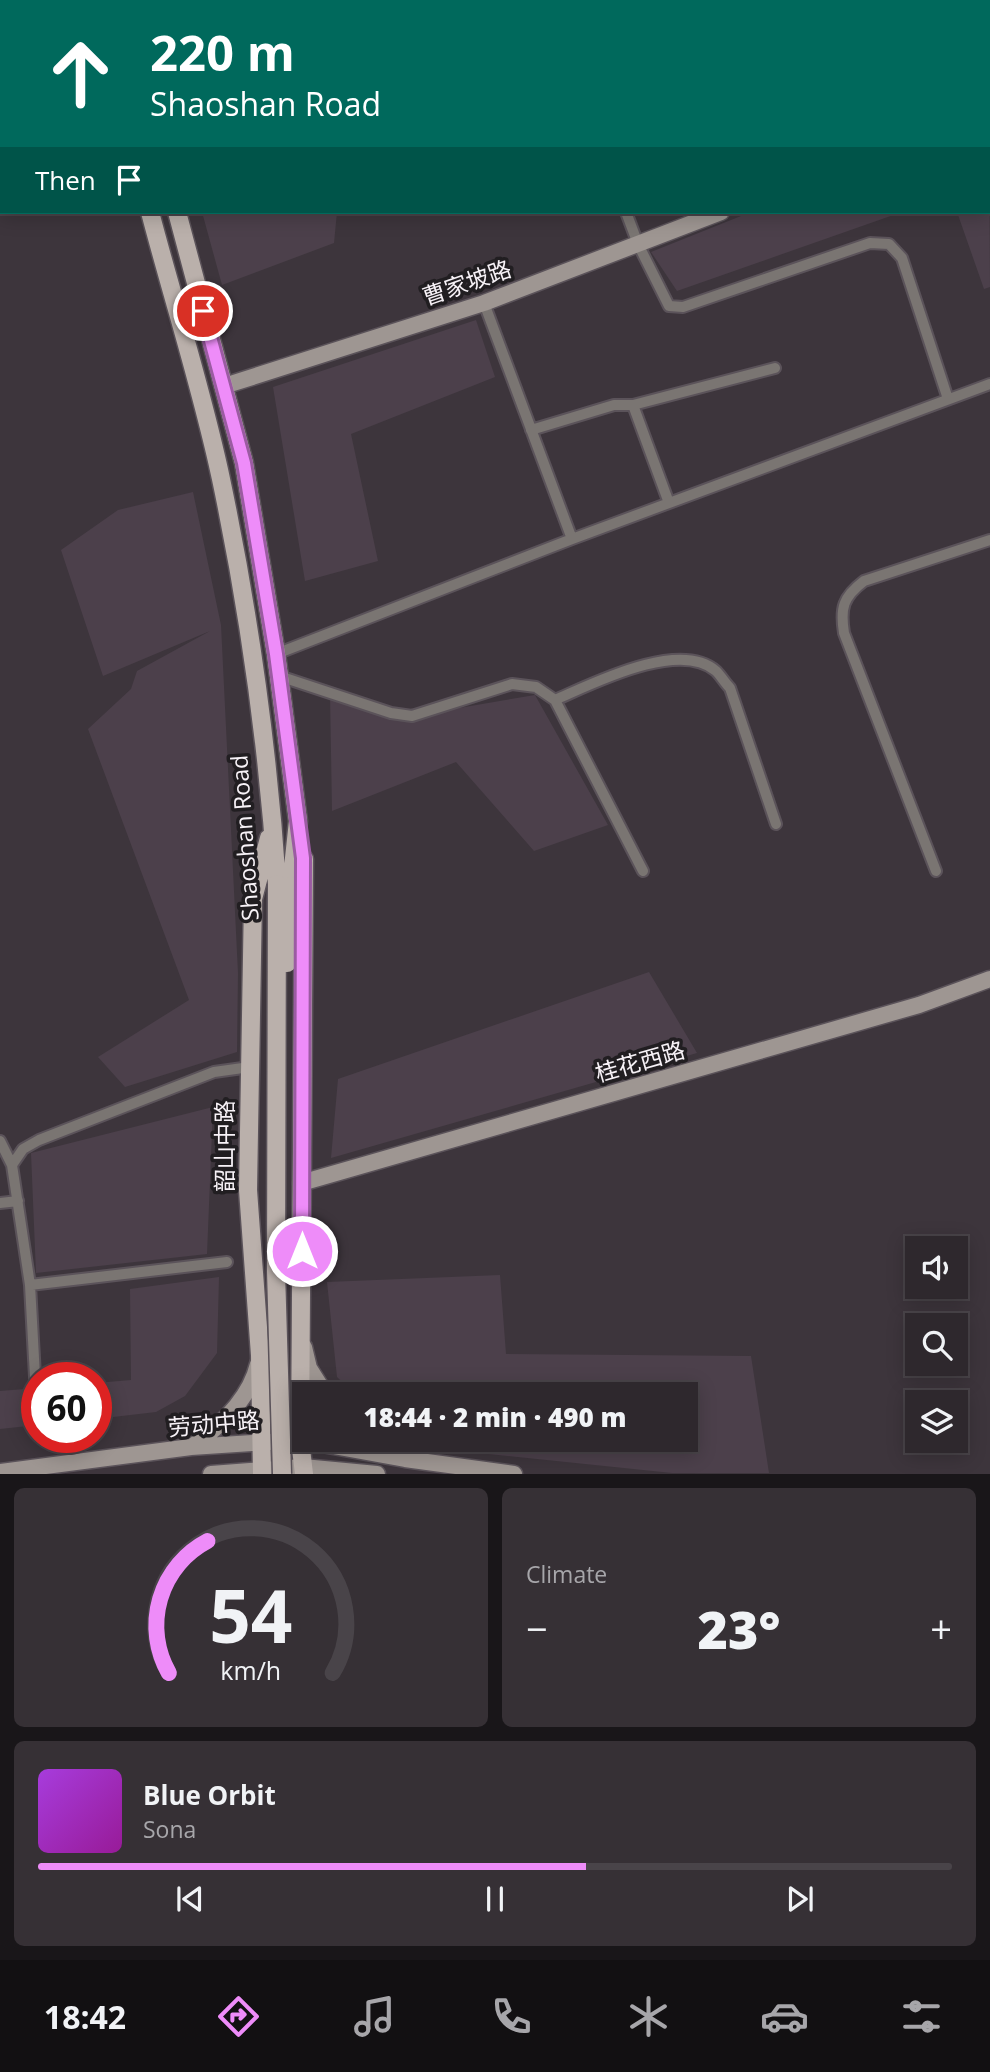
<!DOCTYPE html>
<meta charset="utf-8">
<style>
:root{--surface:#2e282d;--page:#363035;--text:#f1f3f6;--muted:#a7a6aa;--line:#494449;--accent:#ee8cf9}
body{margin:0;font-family:"Open Sans","Noto Sans SC",sans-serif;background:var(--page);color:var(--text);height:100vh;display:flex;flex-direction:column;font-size:26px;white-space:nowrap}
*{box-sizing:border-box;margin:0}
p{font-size:23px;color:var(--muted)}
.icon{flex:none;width:38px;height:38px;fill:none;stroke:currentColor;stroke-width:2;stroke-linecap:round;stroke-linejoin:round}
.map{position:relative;height:1474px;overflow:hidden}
.side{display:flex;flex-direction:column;gap:14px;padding:14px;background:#191619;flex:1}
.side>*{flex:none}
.guide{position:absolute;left:0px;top:0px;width:990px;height:214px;box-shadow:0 4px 18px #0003,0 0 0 2px var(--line);background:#00695c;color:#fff;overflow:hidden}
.controls{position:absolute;left:905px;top:1236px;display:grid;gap:14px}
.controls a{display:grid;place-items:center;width:63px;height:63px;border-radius:0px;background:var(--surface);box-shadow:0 4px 18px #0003,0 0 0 2px var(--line);font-size:35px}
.speed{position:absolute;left:21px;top:1362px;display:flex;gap:14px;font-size:35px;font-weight:700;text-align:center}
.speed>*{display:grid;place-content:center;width:91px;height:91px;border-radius:50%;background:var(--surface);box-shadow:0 4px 18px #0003,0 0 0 2px var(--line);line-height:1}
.speed .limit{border:10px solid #d22;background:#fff;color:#111}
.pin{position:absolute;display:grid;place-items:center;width:60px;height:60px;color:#fff;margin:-30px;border:4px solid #fff;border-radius:50%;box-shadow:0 2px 7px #0007}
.me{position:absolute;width:77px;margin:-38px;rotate:0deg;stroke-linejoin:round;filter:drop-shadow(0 0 5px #0008)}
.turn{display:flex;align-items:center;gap:24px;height:147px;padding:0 35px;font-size:32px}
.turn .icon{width:91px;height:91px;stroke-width:2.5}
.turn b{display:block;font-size:49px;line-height:60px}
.then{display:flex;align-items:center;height:66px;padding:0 35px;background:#0003;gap:14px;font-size:26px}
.big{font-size:52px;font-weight:800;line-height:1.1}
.side .card{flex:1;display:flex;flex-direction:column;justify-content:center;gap:10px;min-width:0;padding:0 24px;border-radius:10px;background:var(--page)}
.side .dial{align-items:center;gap:0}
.dial svg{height:182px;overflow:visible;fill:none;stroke:var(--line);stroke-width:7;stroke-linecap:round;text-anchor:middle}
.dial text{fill:var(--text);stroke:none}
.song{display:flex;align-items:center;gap:21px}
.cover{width:84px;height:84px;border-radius:10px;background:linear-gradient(135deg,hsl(280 70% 55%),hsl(300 70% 35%))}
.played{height:7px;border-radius:4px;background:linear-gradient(90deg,var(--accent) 60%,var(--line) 60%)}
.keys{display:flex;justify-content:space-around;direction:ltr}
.heat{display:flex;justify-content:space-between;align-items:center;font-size:38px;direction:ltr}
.side .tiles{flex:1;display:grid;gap:14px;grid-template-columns:1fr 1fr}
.card:last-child{grid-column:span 2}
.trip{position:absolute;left:292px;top:1382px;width:406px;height:70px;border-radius:0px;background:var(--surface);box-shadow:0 4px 18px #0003,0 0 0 2px var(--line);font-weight:800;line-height:70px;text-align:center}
.menu{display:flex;height:112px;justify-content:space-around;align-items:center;background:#121012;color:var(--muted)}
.menu .icon{width:49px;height:49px}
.menu .on{color:var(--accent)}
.menu b{font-size:32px;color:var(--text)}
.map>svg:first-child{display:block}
.built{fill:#4c404b}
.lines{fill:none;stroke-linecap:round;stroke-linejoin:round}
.street-casing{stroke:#5b535a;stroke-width:14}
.secondary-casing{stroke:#5b535a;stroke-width:19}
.primary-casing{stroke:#5b535a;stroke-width:21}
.street{stroke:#7a7572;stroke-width:10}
.secondary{stroke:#9e9692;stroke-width:16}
.primary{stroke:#bab0ab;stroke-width:18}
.primary-bridge-casing{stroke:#5b535a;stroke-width:21;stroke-linecap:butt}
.primary-bridge{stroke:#bab0ab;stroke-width:18}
.route-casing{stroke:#9b5ba2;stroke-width:18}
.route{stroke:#ee8cf9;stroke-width:12}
.labels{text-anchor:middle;stroke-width:7;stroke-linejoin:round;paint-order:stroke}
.street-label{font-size:23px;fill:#f7f2f7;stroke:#211e21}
</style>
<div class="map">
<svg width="990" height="1474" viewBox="0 0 990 1474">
<rect width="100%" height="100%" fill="#3d353c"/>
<path class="built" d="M171,0h216l-221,2z
M989,119l1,168 -6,2 -27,-77h32z
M202,212h135l-3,31 -112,42z
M751,212h151l-225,79 -26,-39z
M476,320l19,57 -144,57 27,127 -73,20 -32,-194z
M193,492l28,133 17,348 -1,79 -112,35 -27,-30 91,-57 -101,-271 43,-40 6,-18 73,-40 -107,45 -42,-126 57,-40z
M330,693l82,23 123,-21 73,130 -74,26 -78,-89 -124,49z
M649,972l48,81 -366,105 7,-79z
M213,1107l-6,147 -171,19 -5,-120z
M500,1275l6,79 245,2 18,117h-97l-260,-27 -6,-6h280v-45h-330l-19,-18 -10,-95z
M219,1277l-2,76 -32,43 -29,16 -60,7v-36l35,-3 -1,-91z
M37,1388v37l-37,4v-38z"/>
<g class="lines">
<defs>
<path id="street" d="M546,0l1,2
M3,2l4,-2
M0,190h2
M626,212l12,32 31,62 14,1 187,-64 19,1 13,14 46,141
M484,303l88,236
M633,405l36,98
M531,430l83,-25h19l142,-37
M276,654l296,-115 418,-155
M279,676l112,37 21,3 100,-32 24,3 19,13 88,171
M555,700c37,-16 124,-61 161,-29 5,5 9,12 14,17l46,136
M936,871l-92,-238c-4,-25 -1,-36 20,-52l126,-41
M0,1141l12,24
M0,1203l18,-2
M227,1262l-197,23 -18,-120 11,-16 16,-9 175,-68 36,-5
M30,1285l7,128"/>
<path id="secondary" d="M989,107l1,-1
M224,386l260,-83 237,-91
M301,1183l618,-178 71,-26
M304,1347l5,21 17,27
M193,1446c26,-19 57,-48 65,-82
M0,1472l191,-25 109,-7 105,19 109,15
M211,1474l92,-7 74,7"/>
<path id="primary" d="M95,0v2
M122,0l1,2
M150,212c23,88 52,177 71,267 28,133 47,269 56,405
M177,212l67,251 32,191 22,167 -7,65
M304,859l-4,581 4,34
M262,1474l-2,-119 -12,-165 5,-291 16,-61"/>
</defs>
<use href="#street" class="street-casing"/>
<use href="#secondary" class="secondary-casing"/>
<use href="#primary" class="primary-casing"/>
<use href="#street" class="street"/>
<use href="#secondary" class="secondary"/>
<use href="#primary" class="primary"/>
<defs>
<path id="primary-bridge" d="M277,884l-1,387 6,203
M287,963l4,-77"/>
</defs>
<use href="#primary-bridge" class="primary-bridge-casing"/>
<use href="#primary-bridge" class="primary-bridge"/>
</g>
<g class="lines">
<defs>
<path id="route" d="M203,311l41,152 32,191 27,204 -1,393"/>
</defs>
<use href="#route" class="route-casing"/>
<use href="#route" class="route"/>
</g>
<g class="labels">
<g class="street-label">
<text transform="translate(467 283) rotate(-19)" y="8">曹家坡路</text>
<text transform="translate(245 838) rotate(-94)" y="8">Shaoshan Road</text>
<text transform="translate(640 1062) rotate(-16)" y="8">桂花西路</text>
<text transform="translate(225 1146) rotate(-90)" y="8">韶山中路</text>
<text transform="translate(214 1424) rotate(-5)" y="8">劳动中路</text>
</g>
</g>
</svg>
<div class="controls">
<a><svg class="icon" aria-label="sound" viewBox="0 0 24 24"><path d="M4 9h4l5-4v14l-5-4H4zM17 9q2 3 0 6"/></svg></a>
<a><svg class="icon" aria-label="search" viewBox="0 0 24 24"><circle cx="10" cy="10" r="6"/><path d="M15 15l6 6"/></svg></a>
<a><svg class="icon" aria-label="layers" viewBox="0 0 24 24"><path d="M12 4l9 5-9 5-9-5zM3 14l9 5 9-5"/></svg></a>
</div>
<div class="speed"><div class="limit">60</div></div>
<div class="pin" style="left:203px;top:311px;background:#d93025"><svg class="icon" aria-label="arrive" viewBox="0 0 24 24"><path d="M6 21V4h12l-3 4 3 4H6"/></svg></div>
<svg class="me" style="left:302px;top:1251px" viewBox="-20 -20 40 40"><circle r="17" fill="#ee8cf9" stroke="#fff" stroke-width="3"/><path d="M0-11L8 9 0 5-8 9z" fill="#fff"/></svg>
<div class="trip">18:44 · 2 min · 490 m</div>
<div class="guide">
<div class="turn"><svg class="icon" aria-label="ahead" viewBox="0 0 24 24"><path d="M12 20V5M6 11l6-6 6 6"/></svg><div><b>220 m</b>Shaoshan Road</div></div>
<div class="then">Then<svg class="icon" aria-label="arrive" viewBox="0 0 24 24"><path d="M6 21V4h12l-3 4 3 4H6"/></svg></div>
</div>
</div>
<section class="side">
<div class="tiles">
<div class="card dial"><svg viewBox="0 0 100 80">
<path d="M14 69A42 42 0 1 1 86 69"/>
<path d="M14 69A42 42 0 0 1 31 11" stroke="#ee8cf9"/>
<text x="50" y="56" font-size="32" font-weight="700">54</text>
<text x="50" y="72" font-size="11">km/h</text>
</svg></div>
<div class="card"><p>Climate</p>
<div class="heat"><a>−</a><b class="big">23°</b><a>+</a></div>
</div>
<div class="card">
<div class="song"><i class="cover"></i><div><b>Blue Orbit</b><p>Sona</p></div></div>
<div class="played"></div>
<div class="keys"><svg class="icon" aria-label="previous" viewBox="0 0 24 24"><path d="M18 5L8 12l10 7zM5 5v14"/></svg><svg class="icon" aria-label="pause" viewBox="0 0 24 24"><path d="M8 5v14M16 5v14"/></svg><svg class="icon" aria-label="next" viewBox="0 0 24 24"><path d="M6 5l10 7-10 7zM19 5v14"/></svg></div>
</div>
</div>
</section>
<nav class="menu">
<b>18:42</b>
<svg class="icon on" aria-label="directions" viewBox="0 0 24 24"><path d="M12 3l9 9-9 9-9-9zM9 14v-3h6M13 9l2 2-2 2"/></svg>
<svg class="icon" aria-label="music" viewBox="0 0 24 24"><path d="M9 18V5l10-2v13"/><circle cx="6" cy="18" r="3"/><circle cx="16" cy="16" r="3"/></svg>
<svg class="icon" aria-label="phone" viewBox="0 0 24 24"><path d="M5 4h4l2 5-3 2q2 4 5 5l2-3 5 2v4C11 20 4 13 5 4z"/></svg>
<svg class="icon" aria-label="climate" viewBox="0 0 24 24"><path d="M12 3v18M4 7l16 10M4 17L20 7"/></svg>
<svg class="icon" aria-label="car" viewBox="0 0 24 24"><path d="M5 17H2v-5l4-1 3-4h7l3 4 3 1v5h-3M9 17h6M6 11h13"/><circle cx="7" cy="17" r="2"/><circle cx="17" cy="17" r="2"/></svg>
<svg class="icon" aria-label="filters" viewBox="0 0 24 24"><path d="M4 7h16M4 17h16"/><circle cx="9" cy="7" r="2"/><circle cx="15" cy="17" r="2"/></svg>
</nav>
